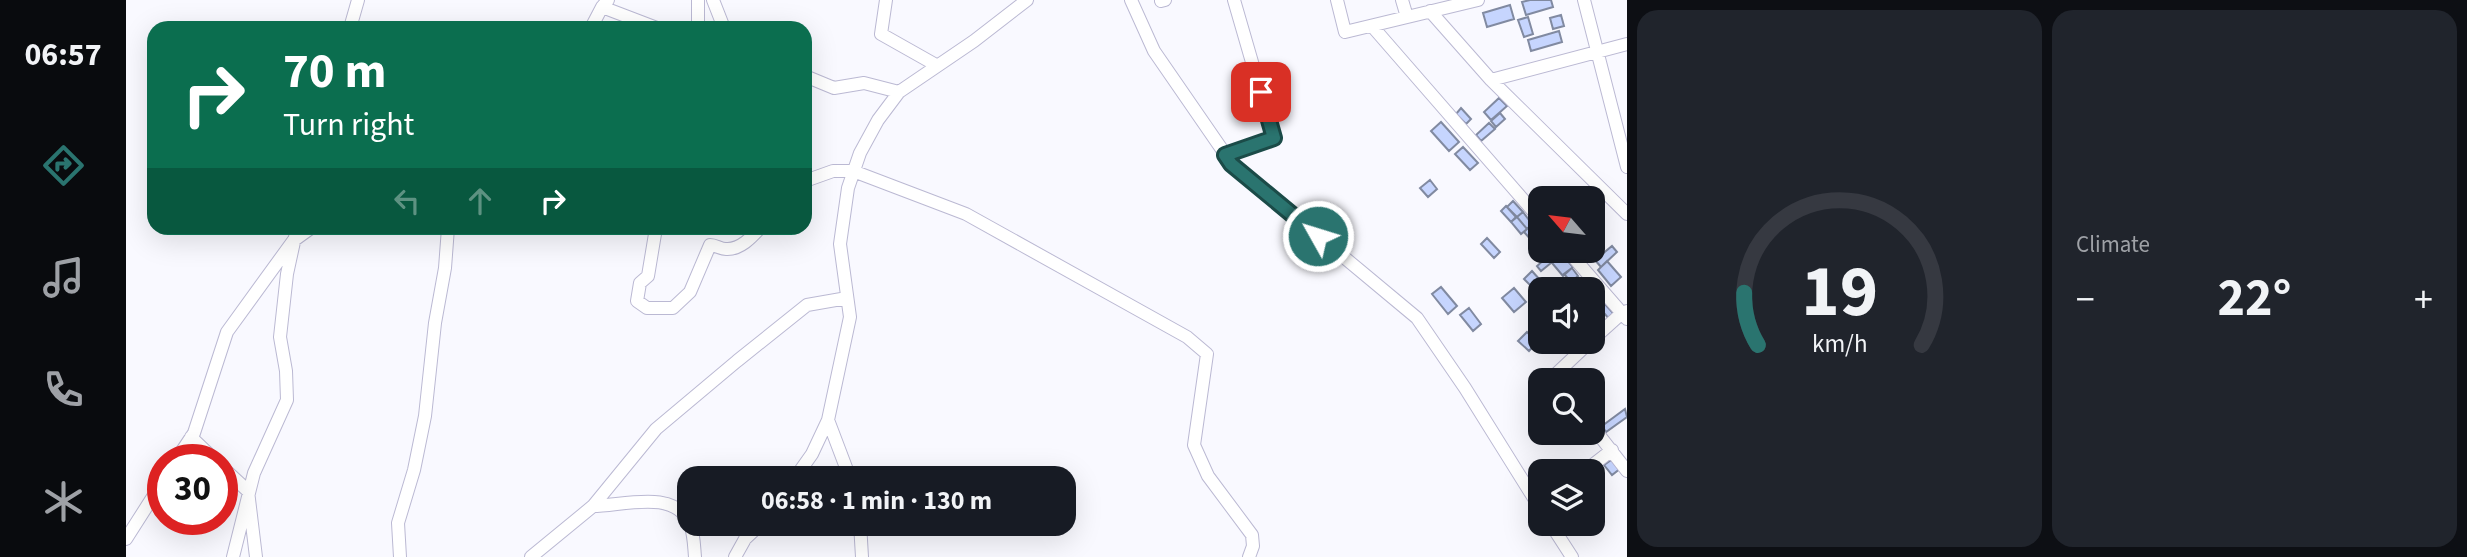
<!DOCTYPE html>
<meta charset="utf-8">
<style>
:root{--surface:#171b24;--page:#20242c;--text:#f1f3f6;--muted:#9ea1a6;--line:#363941;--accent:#2a746f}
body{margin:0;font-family:"Source Sans 3",sans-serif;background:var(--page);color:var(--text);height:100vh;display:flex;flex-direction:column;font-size:26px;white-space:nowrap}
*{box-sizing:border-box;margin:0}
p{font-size:23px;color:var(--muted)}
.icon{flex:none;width:38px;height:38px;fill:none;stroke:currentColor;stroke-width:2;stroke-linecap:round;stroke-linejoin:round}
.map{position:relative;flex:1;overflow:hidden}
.drawer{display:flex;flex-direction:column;gap:10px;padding:10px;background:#0d0f14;width:840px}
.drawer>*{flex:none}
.hud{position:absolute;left:21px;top:21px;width:665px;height:214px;border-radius:21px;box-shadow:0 7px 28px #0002;background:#0b6e4f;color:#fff;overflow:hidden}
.needle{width:46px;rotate:298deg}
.fabs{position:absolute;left:1402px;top:186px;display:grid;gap:14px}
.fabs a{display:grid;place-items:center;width:77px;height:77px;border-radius:14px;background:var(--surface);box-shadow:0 7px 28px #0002;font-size:35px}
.speed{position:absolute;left:21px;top:444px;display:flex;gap:14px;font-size:35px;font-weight:700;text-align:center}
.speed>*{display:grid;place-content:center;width:91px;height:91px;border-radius:50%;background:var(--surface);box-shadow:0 7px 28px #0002;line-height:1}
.speed .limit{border:10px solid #d22;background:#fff;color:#111}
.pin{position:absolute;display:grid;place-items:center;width:60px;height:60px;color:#fff;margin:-30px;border-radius:14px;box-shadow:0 4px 10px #0006}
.me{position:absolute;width:77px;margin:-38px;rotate:309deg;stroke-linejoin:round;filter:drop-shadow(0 0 5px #0008)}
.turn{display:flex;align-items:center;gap:24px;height:147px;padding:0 21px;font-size:32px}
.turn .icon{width:91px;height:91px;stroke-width:2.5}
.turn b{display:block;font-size:49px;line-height:60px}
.lanes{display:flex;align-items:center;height:66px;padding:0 21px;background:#0003;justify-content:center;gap:35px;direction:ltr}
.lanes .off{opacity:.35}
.big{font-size:52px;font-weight:700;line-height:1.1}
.drawer .card{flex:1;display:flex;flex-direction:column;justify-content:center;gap:10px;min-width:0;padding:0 24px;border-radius:21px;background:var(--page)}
.drawer .dial{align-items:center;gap:0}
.dial svg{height:182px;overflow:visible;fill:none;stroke:var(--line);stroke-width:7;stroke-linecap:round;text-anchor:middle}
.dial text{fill:var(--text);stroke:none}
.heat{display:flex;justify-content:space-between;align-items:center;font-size:38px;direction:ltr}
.drawer .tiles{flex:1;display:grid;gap:10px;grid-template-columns:repeat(2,1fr)}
.trip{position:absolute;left:551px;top:466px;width:399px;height:70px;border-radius:21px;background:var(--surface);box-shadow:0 7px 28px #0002;font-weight:700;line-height:70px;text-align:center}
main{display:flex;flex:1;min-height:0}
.dock{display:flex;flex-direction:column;width:126px;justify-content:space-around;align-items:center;background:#090b0e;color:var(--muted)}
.dock .icon{width:49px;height:49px}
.dock .active{color:var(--accent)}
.dock b{font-size:32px;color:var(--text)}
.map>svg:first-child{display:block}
.building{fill:#c6d5fe;stroke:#818aa1;stroke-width:2}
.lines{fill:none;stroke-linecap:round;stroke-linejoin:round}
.minor-casing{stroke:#bbb9d3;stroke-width:14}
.minor{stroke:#fff;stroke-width:12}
.route-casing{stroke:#1b4b48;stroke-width:18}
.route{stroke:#2a746f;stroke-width:12}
</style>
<main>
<nav class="dock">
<b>06:57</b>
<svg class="icon active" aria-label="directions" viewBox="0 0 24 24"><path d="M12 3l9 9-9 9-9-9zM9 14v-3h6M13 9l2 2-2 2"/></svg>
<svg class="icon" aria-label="music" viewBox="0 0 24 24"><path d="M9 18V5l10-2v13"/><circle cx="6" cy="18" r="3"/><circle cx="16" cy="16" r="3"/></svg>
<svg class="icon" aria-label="phone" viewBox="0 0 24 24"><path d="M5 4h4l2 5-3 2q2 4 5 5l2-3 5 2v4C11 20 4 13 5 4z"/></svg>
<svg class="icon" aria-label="climate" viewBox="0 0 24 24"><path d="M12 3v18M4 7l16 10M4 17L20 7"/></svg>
</nav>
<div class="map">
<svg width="1501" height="557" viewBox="0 0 1501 557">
<rect width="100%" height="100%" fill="#f9f9ff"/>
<path class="building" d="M1404,0h21l2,7 -27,8 -4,-13z
M1384,5l4,14 -27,8 -4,-14z
M1435,15l3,11 -11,3 -3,-11z
M1402,17l5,17 -9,3 -6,-17z
M1433,31l3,11 -31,9 -3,-11z
M1373,98l8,8 -16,14 -7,-8z
M1335,108l10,11 -5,5 -10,-10z
M1374,113l5,6 -9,8 -5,-6z
M1315,122l18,20 -10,9 -18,-20z
M1363,123l6,6 -14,12 -5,-6z
M1337,147l15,16 -8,7 -15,-16z
M1304,180l7,9 -9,8 -8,-9z
M1387,201l10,11 -6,5 -10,-10z
M1380,206l10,11 -5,5 -10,-11z
M1397,212l9,12 -5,5 -10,-12z
M1391,217l10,12 -6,5 -10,-12z
M1407,223l7,8v19l-16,-18z
M1361,238l13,14 -6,6 -13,-14z
M1486,246l5,6 -16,15 -6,-7z
M1428,250h4l15,17 -10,9 -16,-19z
M1420,258l5,5 -10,8 -4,-5z
M1481,261l14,16 -10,9 -13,-16z
M1446,268l6,8 -7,6 -7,-8z
M1406,271l8,9 -8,7 -8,-8z
M1413,281l7,8h-6v8l-8,-10z
M1315,287l16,19 -9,8 -16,-20z
M1388,288l12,14 -12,10 -12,-14z
M1477,302l12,13 -6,4 -11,-13z
M1343,308l12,16 -8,7 -13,-16z
M1401,332l10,10 -8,9 -11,-10z
M1499,409l2,8 -21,15 -4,-6z
M1488,458l7,10 -9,7 -8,-10z"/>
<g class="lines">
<defs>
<path id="minor" d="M587,0l11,28
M760,0l-5,34 55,31
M1005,0l23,51 78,113 185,154 48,70 75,120
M1211,0l8,32 133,-32
M1276,0l5,17
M1458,0l43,167
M1035,1l4,-1
M476,7l55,21
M1304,11l61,69 136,134
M1246,26l168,193
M224,28l8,-28
M465,28l11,-21 6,-7
M572,28v-28
M679,76l29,12 30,-5 35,9
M1365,80l136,-36
M1099,155l49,-17 -40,-138
M679,181l28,-10h20l113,43 221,123 20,17 -13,91 14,31 44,59 1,11 -4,11
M530,228l-8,48 -8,7 -3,18 10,7h26l17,-16 20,-47c6,0 10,4 16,4 14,1 26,-12 34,-21
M1441,250l60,69
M1466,340l30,-27 5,-2
M1429,380l2,-7 34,-32
M702,420l22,58
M1466,426l35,45
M65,437l24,23
M50,460l18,-27 33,-101 66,-91 18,-13
M96,467l26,24 8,66
M1459,471l27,-21
M669,478l17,-24 16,-34 22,-103 -10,-73 8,-56 12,-35 18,-33 21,-28 75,-51 53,-41
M467,506c29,0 82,-18 97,18 4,10 4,22 5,33
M734,523l2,34
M1424,523l22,34
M0,539l37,-58
M107,557l21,-84 33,-73 -1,-29 -6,-34 7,-63 10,-46
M274,557l-2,-34 16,-53 11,-54 10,-93 10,-55 3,-40
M405,557l62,-51 63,-77 81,-68 70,-56 40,-7
M609,557l10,-18 17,-16"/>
</defs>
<use href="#minor" class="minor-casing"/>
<use href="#minor" class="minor"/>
</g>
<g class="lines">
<defs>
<path id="route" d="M1135,92l13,46 -49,17 6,9 87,72"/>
</defs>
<use href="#route" class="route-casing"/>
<use href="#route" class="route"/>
</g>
</svg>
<div class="fabs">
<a><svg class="needle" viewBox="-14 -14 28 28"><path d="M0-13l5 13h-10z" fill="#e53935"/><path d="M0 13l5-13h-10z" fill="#9ea1a6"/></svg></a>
<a><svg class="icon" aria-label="sound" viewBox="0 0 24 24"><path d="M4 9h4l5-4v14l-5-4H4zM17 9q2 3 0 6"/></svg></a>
<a><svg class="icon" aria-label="search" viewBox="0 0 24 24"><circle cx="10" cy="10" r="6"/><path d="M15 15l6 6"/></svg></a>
<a><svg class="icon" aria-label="layers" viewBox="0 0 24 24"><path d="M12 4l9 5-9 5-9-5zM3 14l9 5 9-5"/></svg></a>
</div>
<div class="speed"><div class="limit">30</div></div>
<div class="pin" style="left:1135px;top:92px;background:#d93025"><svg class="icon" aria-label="arrive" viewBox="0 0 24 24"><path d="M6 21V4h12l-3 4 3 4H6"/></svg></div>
<svg class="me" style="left:1192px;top:236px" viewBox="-20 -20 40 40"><circle r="17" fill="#2a746f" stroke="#fff" stroke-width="3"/><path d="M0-11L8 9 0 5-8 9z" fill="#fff"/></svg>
<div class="trip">06:58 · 1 min · 130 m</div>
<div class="hud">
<div class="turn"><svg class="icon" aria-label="right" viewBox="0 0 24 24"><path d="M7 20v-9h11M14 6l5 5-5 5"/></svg><div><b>70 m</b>Turn right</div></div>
<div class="lanes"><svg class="icon off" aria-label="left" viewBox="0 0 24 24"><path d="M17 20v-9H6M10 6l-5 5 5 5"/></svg><svg class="icon off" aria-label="ahead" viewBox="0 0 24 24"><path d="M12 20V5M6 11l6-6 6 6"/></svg><svg class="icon" aria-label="right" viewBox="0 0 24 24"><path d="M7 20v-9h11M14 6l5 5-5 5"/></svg></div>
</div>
</div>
<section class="drawer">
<div class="tiles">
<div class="card dial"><svg viewBox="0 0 100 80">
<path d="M14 69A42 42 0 1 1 86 69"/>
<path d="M14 69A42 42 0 0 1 8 46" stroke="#2a746f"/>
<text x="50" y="56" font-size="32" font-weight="700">19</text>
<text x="50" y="72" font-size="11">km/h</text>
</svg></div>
<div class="card"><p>Climate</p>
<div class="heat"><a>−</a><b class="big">22°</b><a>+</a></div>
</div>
</div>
</section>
</main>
